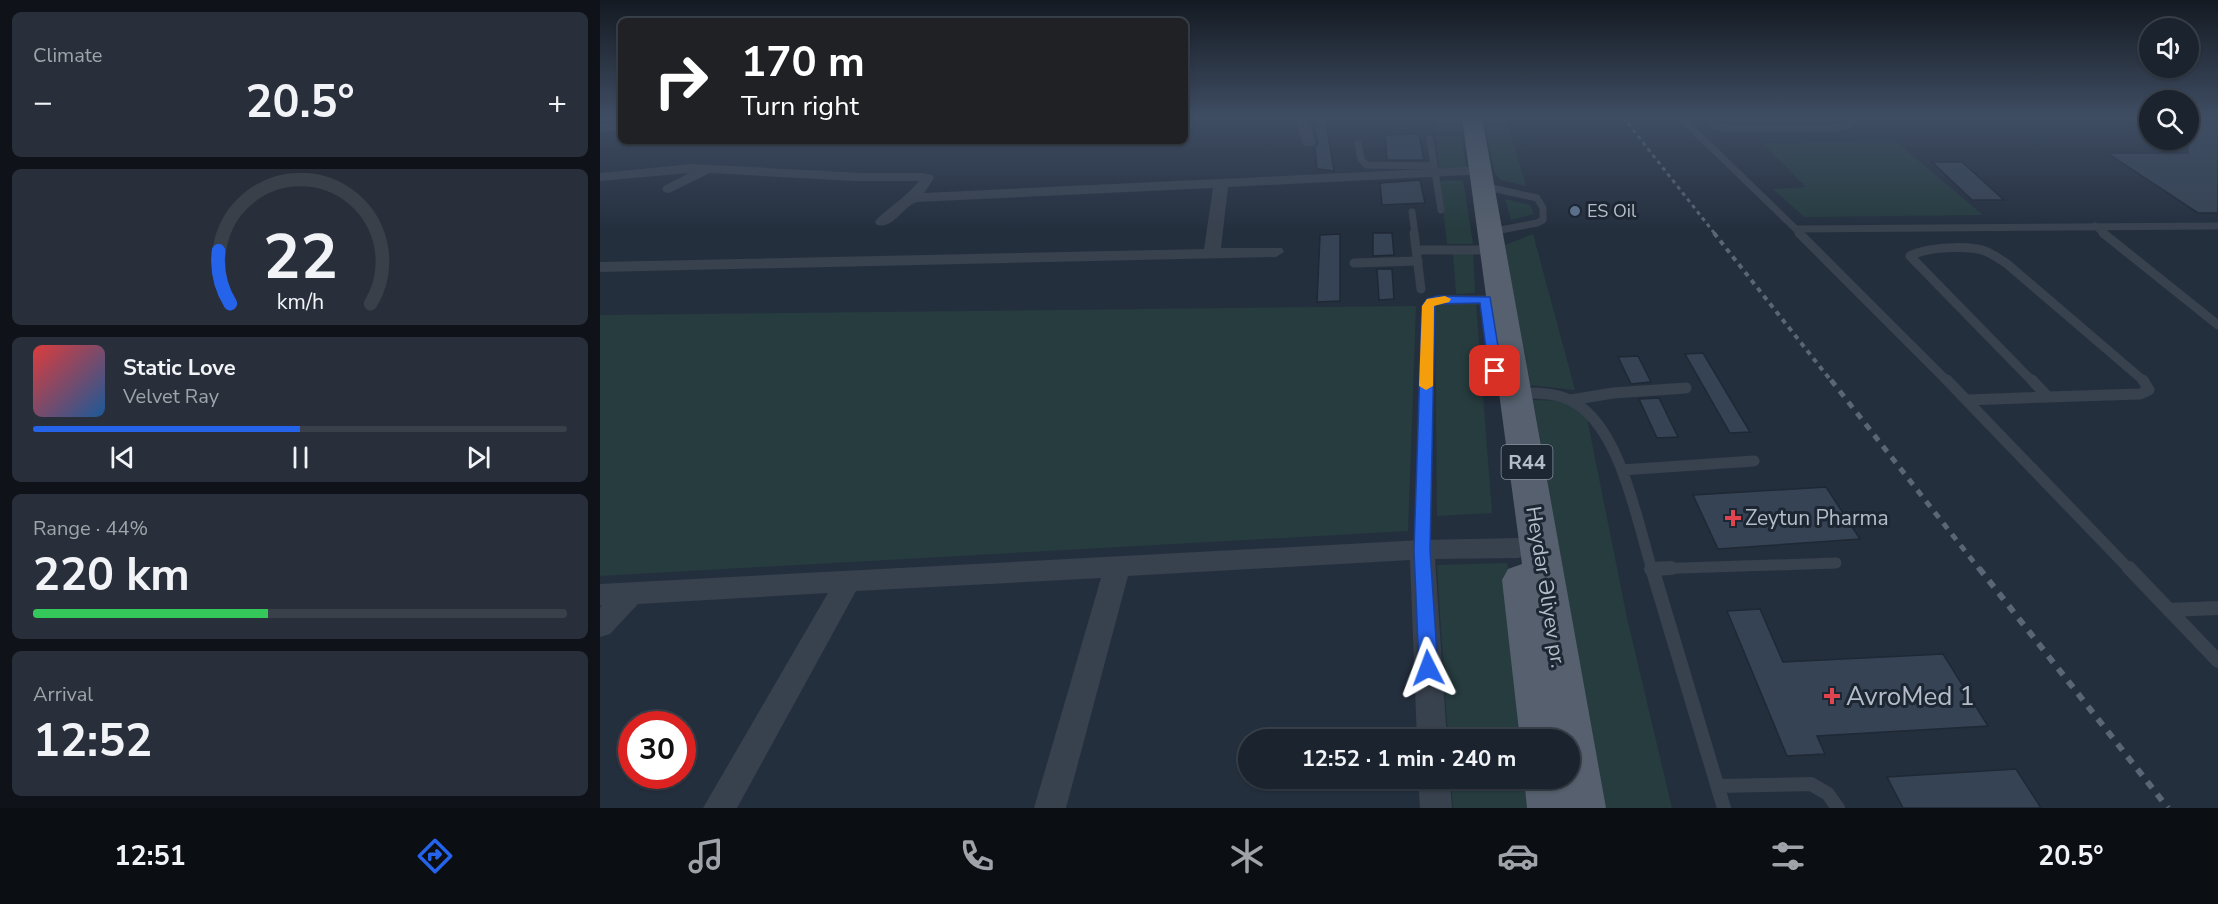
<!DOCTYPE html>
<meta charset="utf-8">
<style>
:root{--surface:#1b232e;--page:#282f3a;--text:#f1f3f6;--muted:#a0a4aa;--line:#39404a;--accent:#2563eb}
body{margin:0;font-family:"Nunito Sans",sans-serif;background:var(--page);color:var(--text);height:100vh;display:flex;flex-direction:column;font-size:22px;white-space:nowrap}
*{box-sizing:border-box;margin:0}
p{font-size:20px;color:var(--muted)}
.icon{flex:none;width:33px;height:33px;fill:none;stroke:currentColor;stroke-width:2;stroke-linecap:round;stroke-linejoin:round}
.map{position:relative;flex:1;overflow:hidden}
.sheet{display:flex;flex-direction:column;gap:12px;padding:12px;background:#0f1319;width:600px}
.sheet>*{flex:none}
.guide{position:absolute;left:18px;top:18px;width:570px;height:126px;border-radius:9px;box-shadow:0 2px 4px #0004,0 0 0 2px var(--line);background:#202124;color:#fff;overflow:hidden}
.buttons{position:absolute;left:1539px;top:18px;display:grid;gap:12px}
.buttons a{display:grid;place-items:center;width:60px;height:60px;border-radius:50%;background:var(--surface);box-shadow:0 2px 4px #0004,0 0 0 2px var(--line);font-size:30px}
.speed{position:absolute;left:18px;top:711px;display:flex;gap:12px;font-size:30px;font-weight:700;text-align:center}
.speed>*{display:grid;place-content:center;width:78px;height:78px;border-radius:50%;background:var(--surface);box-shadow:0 2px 4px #0004,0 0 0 2px var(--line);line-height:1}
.speed .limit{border:9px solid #d22;background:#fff;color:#111}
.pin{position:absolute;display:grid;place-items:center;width:51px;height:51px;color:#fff;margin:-26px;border-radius:12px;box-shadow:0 3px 9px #0006}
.me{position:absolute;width:66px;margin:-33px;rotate:357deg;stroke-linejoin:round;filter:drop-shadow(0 0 4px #0008)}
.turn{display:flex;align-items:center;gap:21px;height:126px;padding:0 24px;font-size:27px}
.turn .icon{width:78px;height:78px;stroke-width:2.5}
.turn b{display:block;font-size:42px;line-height:51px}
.big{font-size:45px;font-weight:700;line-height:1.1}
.sheet .card{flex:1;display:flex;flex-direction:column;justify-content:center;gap:9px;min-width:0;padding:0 21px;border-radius:9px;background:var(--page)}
.sheet .dial{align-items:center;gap:0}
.dial svg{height:156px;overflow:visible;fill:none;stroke:var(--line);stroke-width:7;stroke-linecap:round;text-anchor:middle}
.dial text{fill:var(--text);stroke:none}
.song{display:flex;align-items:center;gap:18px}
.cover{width:72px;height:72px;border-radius:9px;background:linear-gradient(135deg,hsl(0 70% 55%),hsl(210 70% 35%))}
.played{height:6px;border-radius:3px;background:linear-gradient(90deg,var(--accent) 50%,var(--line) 50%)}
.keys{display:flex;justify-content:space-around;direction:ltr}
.heat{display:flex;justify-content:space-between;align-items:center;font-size:33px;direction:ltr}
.charge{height:9px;border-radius:4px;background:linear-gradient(90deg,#34c759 44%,var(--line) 0)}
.trip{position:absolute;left:638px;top:729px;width:342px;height:60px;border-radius:30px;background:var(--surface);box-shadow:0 2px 4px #0004,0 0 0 2px var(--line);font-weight:700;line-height:60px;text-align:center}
.dock{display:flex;height:96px;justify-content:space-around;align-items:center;background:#0b0e12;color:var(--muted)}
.dock .icon{width:42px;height:42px}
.dock .active{color:var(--accent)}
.dock b{font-size:27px;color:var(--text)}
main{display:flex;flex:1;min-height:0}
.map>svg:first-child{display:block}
.green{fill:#263c3f}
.building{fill:#364354;stroke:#1f2835;stroke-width:1.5}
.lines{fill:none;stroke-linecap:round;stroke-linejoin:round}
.lane-far3{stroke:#38414e;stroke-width:7}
.lane-far2{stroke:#38414e;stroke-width:9}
.lane-far1{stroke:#38414e;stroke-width:11}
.lane{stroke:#38414e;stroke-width:14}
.street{fill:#38414e;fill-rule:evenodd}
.primary{fill:#56606e;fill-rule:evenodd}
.rail-far3{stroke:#5a6575;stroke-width:3;stroke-dasharray:4 4;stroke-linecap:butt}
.rail-far2{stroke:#5a6575;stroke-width:4;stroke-dasharray:5 5;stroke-linecap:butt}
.rail-far1{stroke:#5a6575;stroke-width:5;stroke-dasharray:7 7;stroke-linecap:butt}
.rail{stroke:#5a6575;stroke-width:6;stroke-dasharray:8 8;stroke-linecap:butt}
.route{fill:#2563eb;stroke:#184099;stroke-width:1.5}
.slow{fill:#f59e0b}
.service-dot{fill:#5c6f8a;stroke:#1d2633;stroke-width:2}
.health-dot{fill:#e0444e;stroke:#1d2633;stroke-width:2}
.labels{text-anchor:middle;stroke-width:6;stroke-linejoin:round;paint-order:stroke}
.far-poi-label{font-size:18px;fill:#b4bcc9;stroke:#1d2633;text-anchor:start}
.shield{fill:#1d2633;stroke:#878f9c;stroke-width:1.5}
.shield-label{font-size:20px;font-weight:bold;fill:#b4bcc9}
.poi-label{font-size:21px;fill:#b4bcc9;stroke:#1d2633;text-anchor:start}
.street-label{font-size:21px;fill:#b4bcc9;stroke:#1d2633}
.near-poi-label{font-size:26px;fill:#b4bcc9;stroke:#1d2633;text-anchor:start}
</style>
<main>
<section class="sheet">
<div class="card"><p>Climate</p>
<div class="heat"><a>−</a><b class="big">20.5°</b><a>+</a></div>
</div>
<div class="card dial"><svg viewBox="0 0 100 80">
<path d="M14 69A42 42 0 1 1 86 69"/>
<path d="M14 69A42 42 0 0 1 8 42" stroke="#2563eb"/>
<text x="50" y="56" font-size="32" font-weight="700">22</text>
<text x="50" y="72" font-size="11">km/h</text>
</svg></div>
<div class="card">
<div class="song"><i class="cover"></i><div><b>Static Love</b><p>Velvet Ray</p></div></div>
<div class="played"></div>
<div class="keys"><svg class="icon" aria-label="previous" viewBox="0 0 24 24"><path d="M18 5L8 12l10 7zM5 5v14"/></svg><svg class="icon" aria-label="pause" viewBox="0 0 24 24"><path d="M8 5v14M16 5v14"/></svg><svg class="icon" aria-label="next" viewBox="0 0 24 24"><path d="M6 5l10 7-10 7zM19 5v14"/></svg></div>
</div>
<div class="card"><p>Range · 44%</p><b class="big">220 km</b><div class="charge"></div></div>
<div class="card"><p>Arrival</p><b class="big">12:52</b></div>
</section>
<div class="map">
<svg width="1618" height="808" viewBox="0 0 1618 808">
<rect width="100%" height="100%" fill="#242f3e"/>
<path class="green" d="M833,117h25l3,14h-26z
M883,117h23l20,69 -25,-6 -6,-6z
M1274,117h80l6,9h-76z
M836,136h26l4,32h-27z
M1295,141l88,74 -179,2 -31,-28 33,-2 -44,-44z
M863,180l10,64h-26l-7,-63z
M905,199l25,6 4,9 -23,6z
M933,234l42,156 -46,-5 -24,-140z
M853,253h20l2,40 -19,1z
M835,303l41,1 16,209 -55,3z
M816,306l-8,225 -808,45v-261z
M933,400l30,1 24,17 40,200 45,190h-67z
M907,563l20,176h-79l-11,-174z
M851,779h81l3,29h-82z"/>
<path class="building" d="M725,117l9,54 -17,-2 -2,-21 3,-6 -5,-24z
M1588,117l22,1 8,4v91h-20l-91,-60h81z
M819,134l5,26h-37l-2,-25z
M1332,162h30l42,38h-32z
M820,180l5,23 -43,2 -2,-22z
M773,233h19l2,22 -21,1z
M740,234v67l-23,1 3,-67z
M777,269h15l2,30 -15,1z
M1103,353l47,79 -20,1 -45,-79z
M1038,356l13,26 -20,2 -13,-27z
M1059,398l19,39 -21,1 -18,-39z
M1226,487l34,52 -142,10 -25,-54z
M1160,609l23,53 160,-8 45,72 -171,10 8,18 -38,2 -60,-145z
M1416,769l25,39h-138l-16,-31z"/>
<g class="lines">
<path class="lane-far3" d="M1080,117l121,117
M1105,117l8,8 10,3h110l14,-2 7,-4 -5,-5
M830,139l11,71
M758,144l3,15 5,6 66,1
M883,186l54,12 6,10v12l-6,3 -47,9
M812,212l3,22
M1495,226l10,8
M1198,229l420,-3"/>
<path class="lane-far2" d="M814,233l7,56
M1199,233l149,149
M1503,233l115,92
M817,250h62
M754,263l64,-2
M826,382l2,-76 3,-4 7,-2h48
M1433,382l-123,-126c16,-9 58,-11 75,-5 8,3 14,8 21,12l139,119"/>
<path class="lane-far1" d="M1347,380l183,190
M1432,380l16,17
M917,393c19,0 41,-1 58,10 46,27 62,118 77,167
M1448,397l92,-3 9,-4 -6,-10
M971,400l42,-7 73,-5
M1368,400l80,-3
M1022,470l132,-9
M822,550l4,-170
M1051,569l185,-6"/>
<path class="lane" d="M1052,568l72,240
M1529,568l89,93
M1051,569l20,-1
M1569,610l49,-2
M1118,786l93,-2 17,10 10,14"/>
<path class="street" d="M694,117h12l10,26 -2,3h-10z
M21,121v8l-21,4v-8z
M92,164l172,9h59l9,2 2,3 -10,15 545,-26 7,4 -7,4 -241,12 -7,61h61l2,4 -8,5 -676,15v-10l604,-13 9,-61 -296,14c-15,5 -23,27 -40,23l-2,-3 2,-3c15,-14 30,-23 42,-38h-65l-144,-8 -41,20 -5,-1 -2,-3 2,-3 25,-13 -89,8v-8z
M918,538l9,3 4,7 -4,7 -9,3 -83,1 12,181h-30l-7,-180 -282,16 -62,232h-32l67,-230 -245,13 -119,217h-34l125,-215 -190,11 -28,30 -10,3v-29l2,-3 -2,1v-22l822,-44z
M818,778h32l2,30h-32z"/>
<path class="primary" d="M862,117h20l124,691h-79l-3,-30h45v-38h-49l-18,-160 6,-11 14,-5z"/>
<path class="rail-far3" d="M1023,117l92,117"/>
<path class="rail-far2" d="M1114,233l118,149"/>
<path class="rail-far1" d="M1231,380l149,190"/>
<path class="rail" d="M1379,568l189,240"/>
</g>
<linearGradient id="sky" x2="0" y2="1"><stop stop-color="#141a22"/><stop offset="0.51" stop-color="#3f4d63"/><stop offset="1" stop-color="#3f4d63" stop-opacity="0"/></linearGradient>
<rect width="1618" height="230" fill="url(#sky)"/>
<path class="route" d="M838,296l52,1 12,74 -7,4 -6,-4 -9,-68 -45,1 -5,246 8,118 -3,6 -7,2 -6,-2 -3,-6 -5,-118 8,-244 5,-7z"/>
<path class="slow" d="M845,296l6,3 -2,3 -15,4 -1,80 -7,4 -7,-4 3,-80 5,-7z"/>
<circle class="service-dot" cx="975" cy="211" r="6"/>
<g class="health-dot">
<path d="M1130 509h6v6h6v6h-6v6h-6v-6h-6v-6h6z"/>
<path d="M1229 687h6v6h6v6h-6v6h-6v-6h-6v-6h6z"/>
</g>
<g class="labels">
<g class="far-poi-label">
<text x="987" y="217">ES Oil</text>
</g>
<rect class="shield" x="901.5" y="445" width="51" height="34" rx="4.5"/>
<g class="shield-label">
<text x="927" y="469">R44</text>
</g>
<g class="poi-label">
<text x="1145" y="525">Zeytun Pharma</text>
</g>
<g class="street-label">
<text transform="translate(946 587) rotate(81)" y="7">Heydər Əliyev pr.</text>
</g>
<g class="near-poi-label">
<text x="1246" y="705">AvroMed 1</text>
</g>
</g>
</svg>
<div class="buttons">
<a><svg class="icon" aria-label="sound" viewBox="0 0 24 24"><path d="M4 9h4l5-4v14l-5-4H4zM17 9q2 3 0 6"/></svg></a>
<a><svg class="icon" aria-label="search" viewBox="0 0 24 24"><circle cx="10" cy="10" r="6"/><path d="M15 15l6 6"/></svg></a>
</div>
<div class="speed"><div class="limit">30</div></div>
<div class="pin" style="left:895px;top:371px;background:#d93025"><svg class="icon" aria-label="arrive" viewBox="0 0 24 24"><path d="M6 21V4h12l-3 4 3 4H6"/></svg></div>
<svg class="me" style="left:828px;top:668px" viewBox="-20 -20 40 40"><path d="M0-17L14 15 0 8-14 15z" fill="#2563eb" stroke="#fff" stroke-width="4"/></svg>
<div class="trip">12:52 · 1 min · 240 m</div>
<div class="guide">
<div class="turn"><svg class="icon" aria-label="right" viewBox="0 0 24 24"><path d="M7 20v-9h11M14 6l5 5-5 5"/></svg><div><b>170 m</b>Turn right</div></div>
</div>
</div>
</main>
<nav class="dock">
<b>12:51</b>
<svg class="icon active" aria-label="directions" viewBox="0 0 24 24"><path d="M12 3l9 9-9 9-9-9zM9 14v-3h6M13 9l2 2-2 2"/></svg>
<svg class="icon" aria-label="music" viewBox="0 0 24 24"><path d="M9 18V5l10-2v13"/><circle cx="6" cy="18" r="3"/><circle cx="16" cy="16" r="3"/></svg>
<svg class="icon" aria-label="phone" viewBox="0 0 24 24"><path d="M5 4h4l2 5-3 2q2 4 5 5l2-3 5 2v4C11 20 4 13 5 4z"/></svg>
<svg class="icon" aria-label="climate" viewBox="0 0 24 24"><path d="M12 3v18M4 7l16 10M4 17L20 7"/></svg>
<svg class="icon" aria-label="car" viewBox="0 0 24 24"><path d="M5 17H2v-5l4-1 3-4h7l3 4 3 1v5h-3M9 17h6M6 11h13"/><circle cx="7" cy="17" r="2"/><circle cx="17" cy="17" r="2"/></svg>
<svg class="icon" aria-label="filters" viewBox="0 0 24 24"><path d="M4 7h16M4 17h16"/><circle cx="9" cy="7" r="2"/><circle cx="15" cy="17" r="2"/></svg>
<b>20.5°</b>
</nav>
